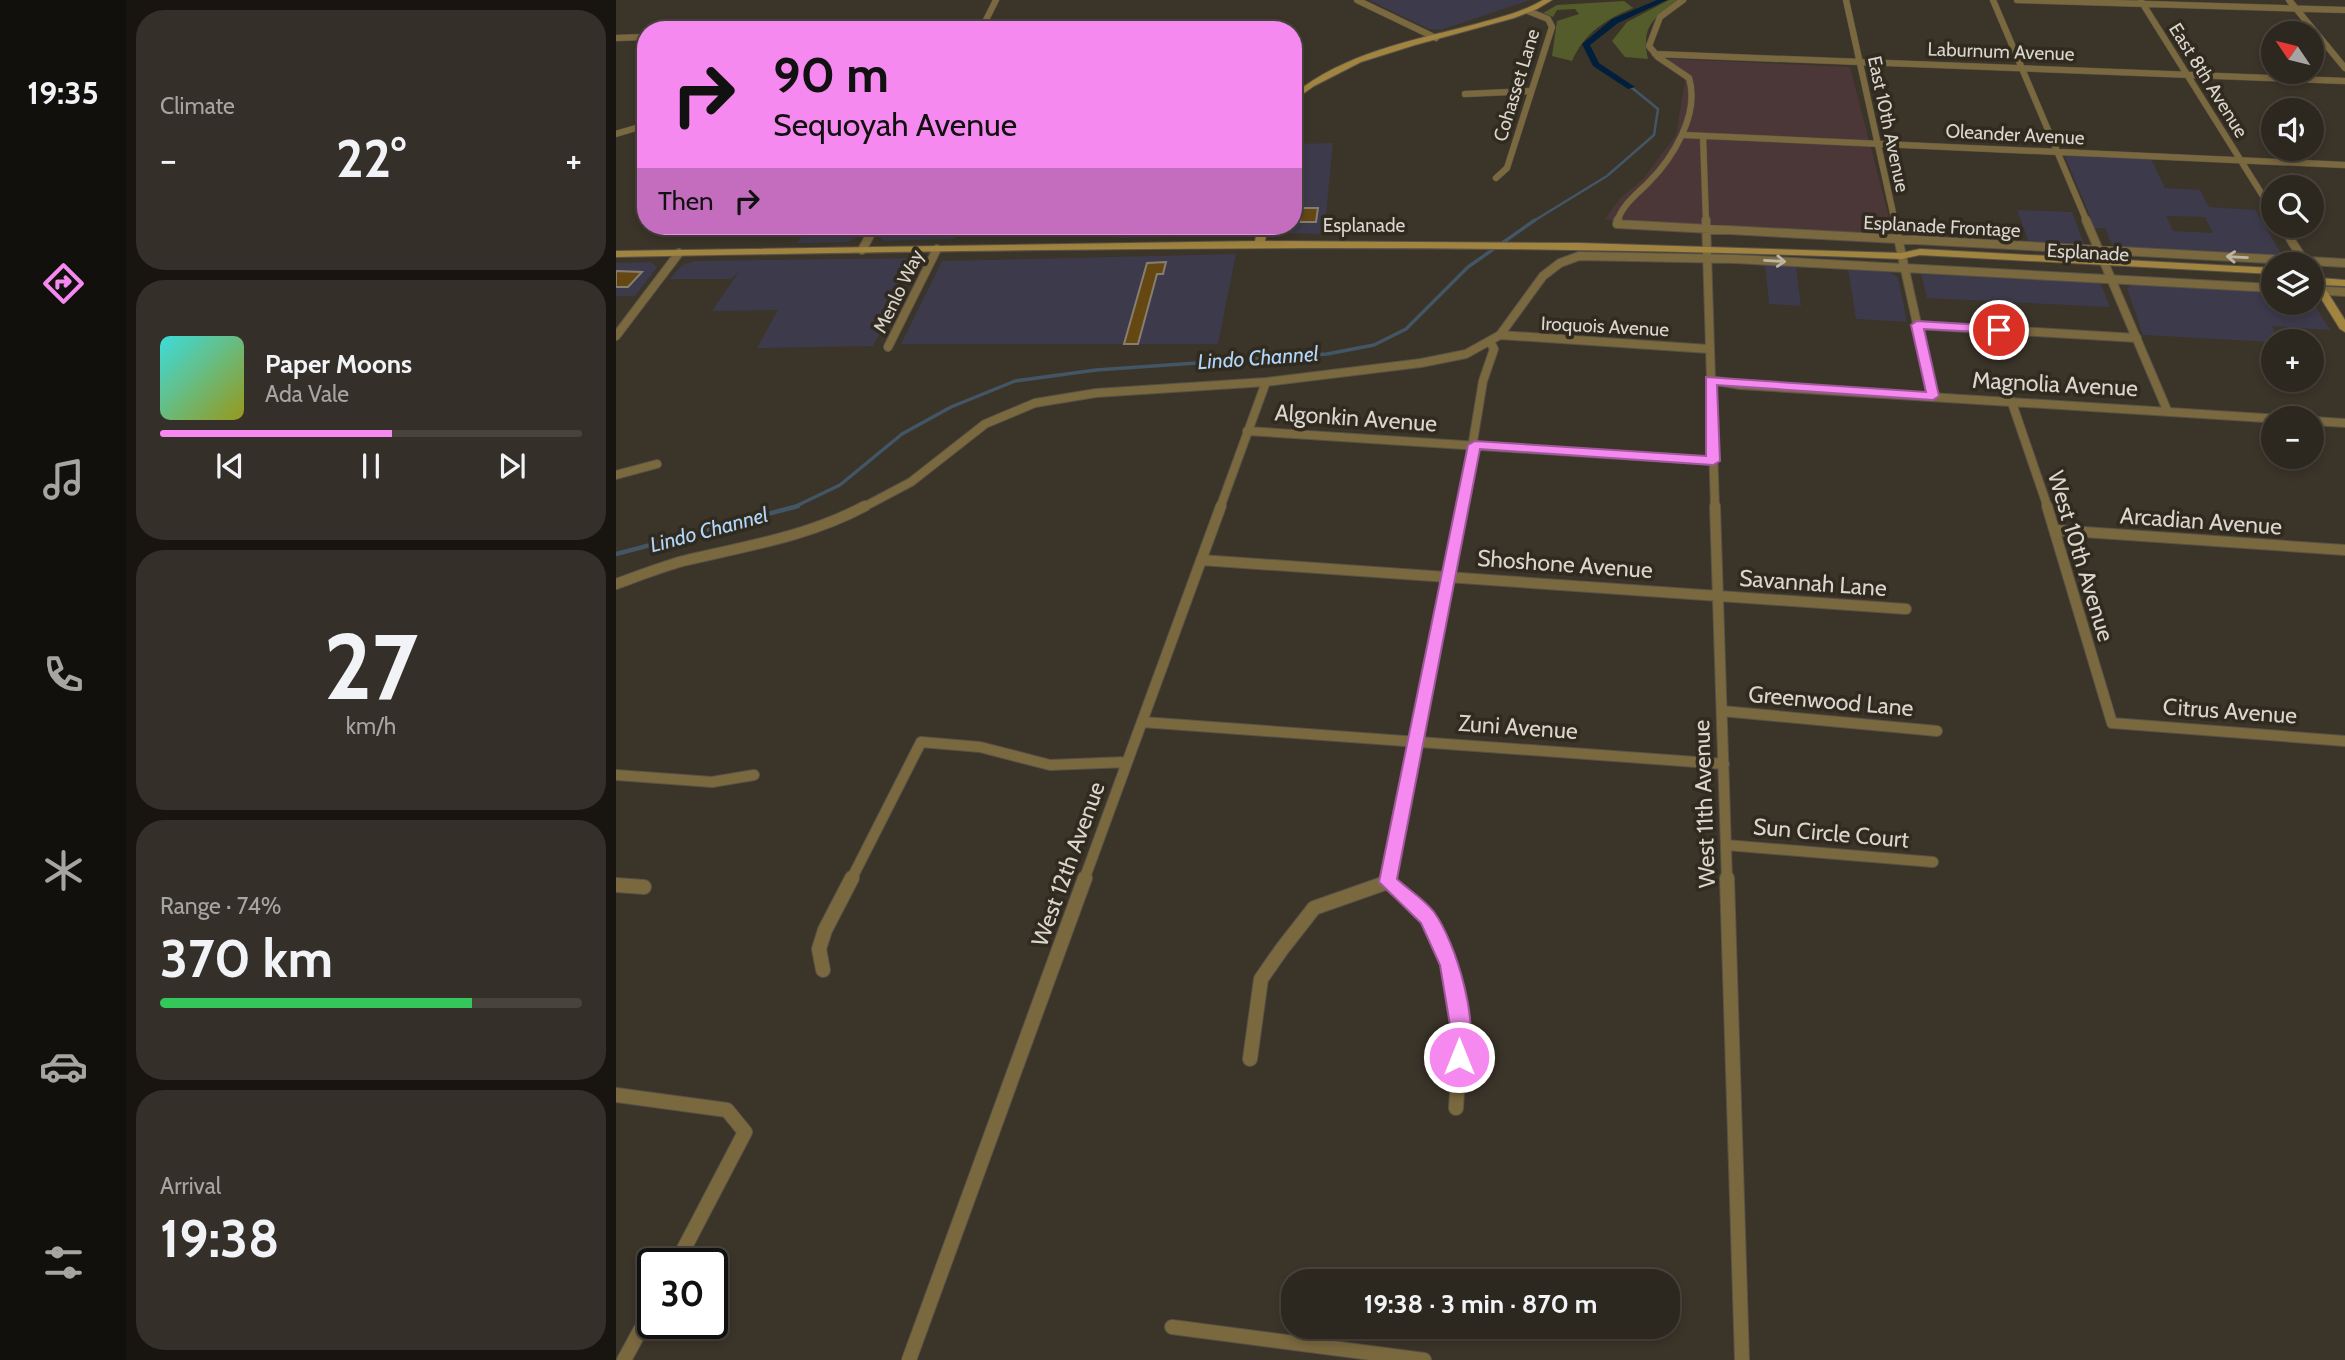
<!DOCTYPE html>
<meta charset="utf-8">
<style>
:root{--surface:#2c271f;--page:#342f28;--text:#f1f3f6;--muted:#a6a5a4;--line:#48443d;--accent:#f589ef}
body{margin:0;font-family:Cabin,sans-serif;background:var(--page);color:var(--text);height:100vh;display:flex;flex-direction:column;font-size:26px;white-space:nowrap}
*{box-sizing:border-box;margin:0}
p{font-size:23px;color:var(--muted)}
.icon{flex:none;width:38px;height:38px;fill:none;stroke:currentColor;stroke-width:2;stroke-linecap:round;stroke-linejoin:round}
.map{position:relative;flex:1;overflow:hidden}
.sheet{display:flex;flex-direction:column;gap:10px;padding:10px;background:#181511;width:490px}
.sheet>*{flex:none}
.banner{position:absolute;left:21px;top:21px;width:665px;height:214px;border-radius:28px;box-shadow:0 4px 10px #0003,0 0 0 2px var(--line);background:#f589ef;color:#111;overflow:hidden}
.needle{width:46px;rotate:305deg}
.buttons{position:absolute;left:1645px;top:21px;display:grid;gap:14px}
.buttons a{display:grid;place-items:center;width:63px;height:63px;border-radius:50%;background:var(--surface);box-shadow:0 4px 10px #0003,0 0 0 2px var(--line);font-size:35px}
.speed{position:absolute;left:21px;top:1248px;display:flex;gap:14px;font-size:35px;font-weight:700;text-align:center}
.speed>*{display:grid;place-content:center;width:91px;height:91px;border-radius:50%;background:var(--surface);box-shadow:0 4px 10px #0003,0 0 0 2px var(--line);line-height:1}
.speed .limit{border:4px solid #111;border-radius:10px;background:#fff;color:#111}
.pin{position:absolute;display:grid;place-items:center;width:60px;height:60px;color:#fff;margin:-30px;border:4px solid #fff;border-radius:50%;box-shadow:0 2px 7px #0007}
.me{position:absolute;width:77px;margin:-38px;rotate:0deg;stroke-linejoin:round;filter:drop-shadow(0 0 5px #0008)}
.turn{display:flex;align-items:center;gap:24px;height:147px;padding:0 21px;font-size:32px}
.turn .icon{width:91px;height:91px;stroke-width:2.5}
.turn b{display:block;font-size:49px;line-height:60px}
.then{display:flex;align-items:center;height:66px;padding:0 21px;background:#0003;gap:14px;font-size:26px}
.big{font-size:52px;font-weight:700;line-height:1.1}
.sheet .tile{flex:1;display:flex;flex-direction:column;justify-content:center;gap:10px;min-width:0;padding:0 24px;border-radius:28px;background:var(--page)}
.sheet .dial{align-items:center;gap:0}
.dial b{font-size:91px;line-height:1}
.song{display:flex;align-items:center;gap:21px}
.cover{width:84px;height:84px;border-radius:10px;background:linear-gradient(135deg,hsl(180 70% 55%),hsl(60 70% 35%))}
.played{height:7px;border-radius:4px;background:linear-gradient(90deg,var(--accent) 55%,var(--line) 55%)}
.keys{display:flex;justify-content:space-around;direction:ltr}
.heat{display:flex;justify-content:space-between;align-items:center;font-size:38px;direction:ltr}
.charge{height:10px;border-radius:5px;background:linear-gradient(90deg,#34c759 74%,var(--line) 0)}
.trip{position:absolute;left:665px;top:1269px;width:399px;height:70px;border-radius:28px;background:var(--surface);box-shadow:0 4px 10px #0003,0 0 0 2px var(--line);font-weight:700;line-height:70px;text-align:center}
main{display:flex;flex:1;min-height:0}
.tab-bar{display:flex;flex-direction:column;width:126px;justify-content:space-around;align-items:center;background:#12100c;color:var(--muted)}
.tab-bar .icon{width:49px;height:49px}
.tab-bar .on{color:var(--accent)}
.tab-bar b{font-size:32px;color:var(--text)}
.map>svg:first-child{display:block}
.commercial{fill:#3d3a4b;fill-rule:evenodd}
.industrial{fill:#4b3737}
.green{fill:#545c2c}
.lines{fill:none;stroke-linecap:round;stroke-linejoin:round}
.stream-far2{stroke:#425666;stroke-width:2.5}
.stream-far1{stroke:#425666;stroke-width:3.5}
.stream{stroke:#425666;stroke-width:4.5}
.canal{fill:#011f3a;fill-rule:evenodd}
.building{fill:#654712;stroke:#877e72;stroke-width:2}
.street-far3-casing{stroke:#585147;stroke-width:7}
.street-far2-casing{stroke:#585147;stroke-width:10}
.street-far1-casing{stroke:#585147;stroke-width:12}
.street-casing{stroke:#585147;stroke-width:16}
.secondary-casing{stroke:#585147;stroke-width:2}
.street-far3{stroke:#7a683f;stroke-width:6}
.street-far2{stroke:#7a683f;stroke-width:8}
.street-far1{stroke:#7a683f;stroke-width:10}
.street{stroke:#7a683f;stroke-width:14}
.secondary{fill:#a0843f;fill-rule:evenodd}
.oneway{stroke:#bdb4a3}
.route{fill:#f589ef;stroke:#9f599b;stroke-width:2}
.labels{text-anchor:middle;stroke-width:7;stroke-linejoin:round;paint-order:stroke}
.far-street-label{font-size:19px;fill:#dad5ce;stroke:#312a1f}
.far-water-label{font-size:21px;font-style:italic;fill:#b1d6fb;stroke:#312a1f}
.street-label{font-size:23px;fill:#dad5ce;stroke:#312a1f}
</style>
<main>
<nav class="tab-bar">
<b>19:35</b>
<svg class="icon on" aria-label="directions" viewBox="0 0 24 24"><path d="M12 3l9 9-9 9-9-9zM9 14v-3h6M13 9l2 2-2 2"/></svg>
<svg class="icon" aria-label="music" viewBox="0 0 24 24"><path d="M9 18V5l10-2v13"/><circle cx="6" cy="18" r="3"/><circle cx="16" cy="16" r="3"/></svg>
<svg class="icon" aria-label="phone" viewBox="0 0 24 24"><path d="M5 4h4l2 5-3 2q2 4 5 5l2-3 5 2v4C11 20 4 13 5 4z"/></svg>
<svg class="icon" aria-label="climate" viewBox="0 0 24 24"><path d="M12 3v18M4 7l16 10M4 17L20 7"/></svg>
<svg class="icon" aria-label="car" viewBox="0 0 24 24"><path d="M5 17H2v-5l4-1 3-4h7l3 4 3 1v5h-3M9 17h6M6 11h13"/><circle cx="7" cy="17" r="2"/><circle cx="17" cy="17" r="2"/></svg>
<svg class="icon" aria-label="filters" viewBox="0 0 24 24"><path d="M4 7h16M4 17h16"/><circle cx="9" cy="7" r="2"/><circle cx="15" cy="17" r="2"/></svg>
</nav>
<section class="sheet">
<div class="tile"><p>Climate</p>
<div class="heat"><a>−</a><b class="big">22°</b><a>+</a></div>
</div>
<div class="tile">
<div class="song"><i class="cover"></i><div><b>Paper Moons</b><p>Ada Vale</p></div></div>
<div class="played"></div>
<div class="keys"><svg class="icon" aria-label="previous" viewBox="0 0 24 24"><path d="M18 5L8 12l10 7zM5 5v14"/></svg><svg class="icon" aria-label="pause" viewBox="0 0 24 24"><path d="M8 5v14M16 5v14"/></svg><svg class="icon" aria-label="next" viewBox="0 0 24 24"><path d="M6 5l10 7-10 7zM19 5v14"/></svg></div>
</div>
<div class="tile dial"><b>27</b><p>km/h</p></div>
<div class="tile"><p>Range · 74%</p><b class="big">370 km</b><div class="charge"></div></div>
<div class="tile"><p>Arrival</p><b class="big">19:38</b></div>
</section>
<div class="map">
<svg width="1729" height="1360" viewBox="0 0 1729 1360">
<rect width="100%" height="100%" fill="#3b3429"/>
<path class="commercial" d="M753,0h161l-89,30 -12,-1z
M717,143l-9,91 -43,-1 -3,-7h15v-82z
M1448,154l87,5 14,29 35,2 9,17 47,3 27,47 -170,-9 -8,-20h-10zM1550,216l39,1 8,16 -40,-2z
M1401,210l55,2 13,34 -56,-3z
M192,226h56l-8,12 -8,4 -51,1z
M270,226h76l-7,13 -70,2 -4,-2v-4z
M443,226h188v5l-9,5 -123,2v-3l-60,2z
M620,254l-18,90h-317l41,-83z
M300,258l4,3 -47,85 -116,2 21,-38 -66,1 28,-41 -9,9h-61l12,-14 13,-4z
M35,262l6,5 -22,29h-19v-33z
M1149,265l31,2 5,39 -32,-2z
M1232,269l41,3 9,5 9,45 -51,-3z
M1305,274l179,8 10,25 -183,-9z
M1518,284l139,8v11h39v-3l18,30 -58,-4 7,15 -6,1 -130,-7 -16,-47z"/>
<path class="industrial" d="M1035,58l199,9 44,170 -270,-13 -19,-5 15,-21 23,-19 33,-44 9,-54 -8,-10z"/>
<path class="green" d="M1053,0h10c-26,18 -38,26 -31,59l-23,-2 -13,-16 15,-19z
M1008,1l9,7c-28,12 -48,24 -61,53l-20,-5 5,-35 22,-7 -4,-5 -18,1 -4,7 -10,-4 14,-8z"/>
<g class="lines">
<path class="stream-far2" d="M916,222l75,-46 47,-41 4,-26 -27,-22"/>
<path class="stream-far1" d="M176,508l48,-23 62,-51 49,-27 64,-26 81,-11 231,-16 47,-9 32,-16 62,-62 67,-47"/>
<path class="stream" d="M0,554l182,-48"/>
<path class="canal" d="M1041,0h10l-49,23 -28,22 9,18 36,24 -7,2 -35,-23 -11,-22 30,-25z"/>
</g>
<path class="building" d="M686,208h16l-2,14h-16z
M550,262l-3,12h-6l-19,70h-14l23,-81z
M0,271l26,1 -14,15h-12z"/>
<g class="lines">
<defs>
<path id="street-far3" d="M741,0l79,38
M1230,0l49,222
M1377,0l94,222
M1401,0l328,10
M1673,0l56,68
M1525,1l132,211
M365,30l15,-30
M0,38l30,-1
M1039,54l690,27
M849,94l65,-3
M0,134l30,-9
M1068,135l661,30
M1087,136l3,86
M880,178l11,-10 45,-141 -4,-8 -20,-8
M1001,222c5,-17 19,-27 31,-39 25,-25 52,-69 41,-105l-31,-21 -9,-11 11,-29 23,-17"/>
<path id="street-far2" d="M1002,220l-1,4 728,39
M1090,220l9,288
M1278,220l39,176
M1470,220l81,190
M1666,226l24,38
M246,250l13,-24
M1696,290l33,2
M1301,325l220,13
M884,335l209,14
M0,336l63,-83
M272,347l49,-98
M1095,380l29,5 605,38
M1395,400l37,108
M631,431l466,30
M0,475l41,-11
M246,508l49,-26 74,-58 50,-21 61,-10 170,-11 155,-19 45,-9 34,-19 43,-59 17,-13 19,-7 157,3 537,29
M604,508l46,-126
M846,508l21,-127 11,-32 -4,-7"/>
<path id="street-far1" d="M1099,506l12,374
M1431,506l65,217 233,18
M1439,530l290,20
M585,560l705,49
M0,584c22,-8 45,-17 67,-23 63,-15 124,-24 182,-55
M1106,711l215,20
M526,722l582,42
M0,775l96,7 42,-7
M1110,845l207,17
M235,880l70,-138 59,5 70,18 77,-3
M468,880l137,-374
M772,880l74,-374"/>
<path id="street" d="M773,878l-1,4c13,12 30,22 40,37 38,55 32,126 28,189
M1111,878l15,482
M0,885l28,2
M207,970l-4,-21 6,-19 27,-52
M634,1059l11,-80 21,-30 32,-41 74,-26
M0,1095l111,15 18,22 -69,132
M556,1327l252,33
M8,1360l29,-53
M293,1360l176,-482"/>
<path id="secondary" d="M927,0h9l-15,9 -23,9 -99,27 -54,17 -47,24 -21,15v-6c51,-42 118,-54 179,-70 24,-7 49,-12 71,-25z
M642,226h10l-3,15 315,2 321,10 19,-4 353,19v6l-353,-19 -19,4c-428,-18 -856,-10 -1285,-2v-6l639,-10z
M1696,271l4,1 4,6 25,2v6l-22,-1 22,35v12l-5,-3 -28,-45z"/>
</defs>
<use href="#street-far3" class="street-far3-casing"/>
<use href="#street-far2" class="street-far2-casing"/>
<use href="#street-far1" class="street-far1-casing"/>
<use href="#street" class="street-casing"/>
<use href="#secondary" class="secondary-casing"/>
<use href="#street-far3" class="street-far3"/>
<use href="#street-far2" class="street-far2"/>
<use href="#street-far1" class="street-far1"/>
<use href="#street" class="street"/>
<use href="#secondary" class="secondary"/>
</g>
<defs><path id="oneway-shaft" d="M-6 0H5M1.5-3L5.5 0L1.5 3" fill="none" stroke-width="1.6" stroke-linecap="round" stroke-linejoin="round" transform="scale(1.75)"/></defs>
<g class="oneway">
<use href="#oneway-shaft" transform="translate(1621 257) rotate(-177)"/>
<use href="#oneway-shaft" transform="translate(1159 261) rotate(3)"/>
</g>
<path class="route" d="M1301,321l82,5 6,4 -6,3 -75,-4 15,67 -6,4 -216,-15 3,76 -7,4 -233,-16 -83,430c12,11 28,21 37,33 22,30 48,117 32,151l-7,3 -7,-3 -3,-6 2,-26 -11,-66 -19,-42 -42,-41 89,-437 7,-4 231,15v-79l220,15 -15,-67z"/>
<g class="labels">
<g class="far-street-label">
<text transform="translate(1385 51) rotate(2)" y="7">Laburnum Avenue</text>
<text transform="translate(1593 80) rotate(58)" y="7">East 8th Avenue</text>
<text transform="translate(900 85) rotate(-73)" y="7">Cohasset Lane</text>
<text transform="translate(1273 124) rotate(78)" y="7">East 10th Avenue</text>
<text transform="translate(1399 134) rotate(3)" y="7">Oleander Avenue</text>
<text x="748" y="232">Esplanade</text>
<text transform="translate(1326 226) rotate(3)" y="7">Esplanade Frontage</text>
<text transform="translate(1472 252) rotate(3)" y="7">Esplanade</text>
<text transform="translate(282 291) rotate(-64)" y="7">Menlo Way</text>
<text transform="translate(989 326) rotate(3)" y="7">Iroquois Avenue</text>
</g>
<g class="far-water-label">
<text transform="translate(642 358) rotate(-4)" y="7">Lindo Channel</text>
<text transform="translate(93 530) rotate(-15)" y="7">Lindo Channel</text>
</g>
<g class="street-label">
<text transform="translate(1439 384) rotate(3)" y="8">Magnolia Avenue</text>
<text transform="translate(740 418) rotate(4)" y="8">Algonkin Avenue</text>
<text transform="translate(1585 521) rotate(4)" y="8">Arcadian Avenue</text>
<text transform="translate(1465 556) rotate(73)" y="8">West 10th Avenue</text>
<text transform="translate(949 564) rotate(4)" y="8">Shoshone Avenue</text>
<text transform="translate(1197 583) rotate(4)" y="8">Savannah Lane</text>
<text transform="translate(1215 701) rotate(5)" y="8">Greenwood Lane</text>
<text transform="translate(1614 711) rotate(4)" y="8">Citrus Avenue</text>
<text transform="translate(902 727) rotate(4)" y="8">Zuni Avenue</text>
<text transform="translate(1088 804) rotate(-92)" y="8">West 11th Avenue</text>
<text transform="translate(1215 833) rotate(5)" y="8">Sun Circle Court</text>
<text transform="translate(452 864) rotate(-70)" y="8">West 12th Avenue</text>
</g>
</g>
</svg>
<div class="buttons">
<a><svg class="needle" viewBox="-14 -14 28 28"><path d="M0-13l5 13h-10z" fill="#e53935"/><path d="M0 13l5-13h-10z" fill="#a6a5a4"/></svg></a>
<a><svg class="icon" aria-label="sound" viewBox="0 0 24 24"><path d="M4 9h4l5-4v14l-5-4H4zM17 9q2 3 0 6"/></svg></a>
<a><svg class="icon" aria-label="search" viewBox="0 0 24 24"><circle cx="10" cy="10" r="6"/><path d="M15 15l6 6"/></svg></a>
<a><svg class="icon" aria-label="layers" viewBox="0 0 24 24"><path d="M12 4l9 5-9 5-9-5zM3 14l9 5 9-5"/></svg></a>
<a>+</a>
<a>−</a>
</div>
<div class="speed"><div class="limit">30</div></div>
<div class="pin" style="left:1383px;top:330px;background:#d93025"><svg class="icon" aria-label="arrive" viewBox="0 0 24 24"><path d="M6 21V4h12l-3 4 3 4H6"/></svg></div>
<svg class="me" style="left:843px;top:1057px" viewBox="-20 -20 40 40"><circle r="17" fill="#f589ef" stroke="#fff" stroke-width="3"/><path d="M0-11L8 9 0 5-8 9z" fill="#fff"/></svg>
<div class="trip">19:38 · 3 min · 870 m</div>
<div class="banner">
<div class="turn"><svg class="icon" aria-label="right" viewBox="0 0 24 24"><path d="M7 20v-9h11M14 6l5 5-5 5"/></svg><div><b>90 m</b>Sequoyah Avenue</div></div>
<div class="then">Then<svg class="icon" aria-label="right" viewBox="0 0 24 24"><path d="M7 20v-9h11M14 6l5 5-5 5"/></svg></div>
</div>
</div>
</main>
